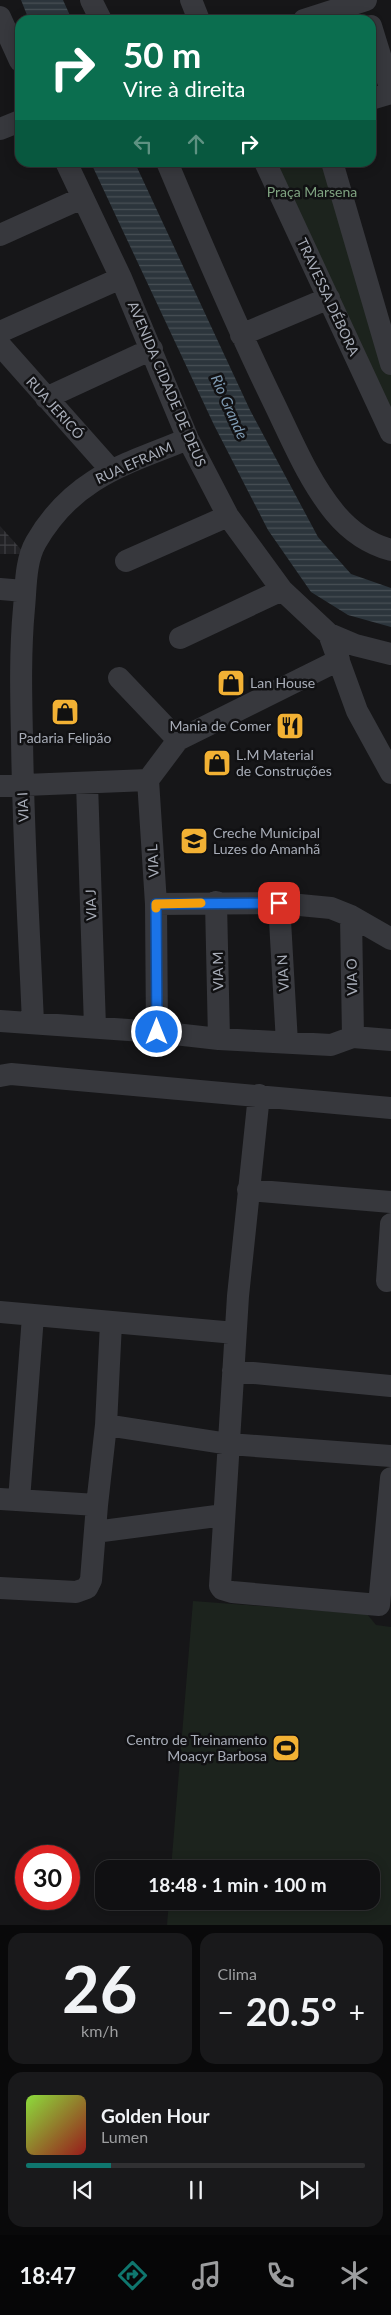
<!DOCTYPE html>
<html lang="pt">
<meta charset="utf-8">
<style>
:root{--surface:#101012;--page:#19191b;--text:#f1f3f6;--muted:#9c9d9f;--line:#303032;--accent:#0f766e}
body{margin:0;font-family:Lato,sans-serif;background:var(--page);color:var(--text);height:100vh;display:flex;flex-direction:column;font-size:19px;white-space:nowrap}
*{box-sizing:border-box;margin:0}
p{font-size:16px;color:var(--muted)}
.icon{flex:none;width:28px;height:28px;fill:none;stroke:currentColor;stroke-width:2;stroke-linecap:round;stroke-linejoin:round}
.map{position:relative;height:1925px;overflow:hidden}
.drawer{display:flex;flex-direction:column;gap:8px;padding:8px;background:#09090a;flex:1}
.drawer>*{flex:none}
.banner{position:absolute;left:15px;top:15px;width:361px;height:152px;border-radius:15px;box-shadow:0 2px 12px #0003,0 0 0 1px var(--line);background:#0b6e4f;color:#fff;overflow:hidden}
.speed{position:absolute;left:15px;top:1845px;display:flex;gap:10px;font-size:25px;font-weight:700;text-align:center}
.speed>*{display:grid;place-content:center;width:65px;height:65px;border-radius:50%;background:var(--surface);box-shadow:0 2px 12px #0003,0 0 0 1px var(--line);line-height:1}
.speed .limit{border:8px solid #d22;background:#fff;color:#111}
.pin{position:absolute;display:grid;place-items:center;width:42px;height:42px;color:#fff;margin:-21px;border-radius:10px;box-shadow:0 2px 8px #0006}
.me{position:absolute;width:55px;margin:-28px;rotate:0deg;stroke-linejoin:round;filter:drop-shadow(0 0 4px #0008)}
.turn{display:flex;align-items:center;gap:18px;height:105px;padding:0 25px;font-size:22px}
.turn .icon{width:65px;height:65px;stroke-width:2.5}
.turn b{display:block;font-size:35px;line-height:42px}
.lanes{display:flex;align-items:center;height:48px;padding:0 25px;background:#0003;justify-content:center;gap:25px;direction:ltr}
.lanes .off{opacity:.35}
.big{font-size:38px;font-weight:700;line-height:1.1}
.drawer .tile{flex:1;display:flex;flex-direction:column;justify-content:center;gap:8px;min-width:0;padding:0 18px;border-radius:15px;background:var(--page)}
.drawer .dial{align-items:center;gap:0}
.dial b{font-size:65px;line-height:1}
.song{display:flex;align-items:center;gap:15px}
.cover{width:60px;height:60px;border-radius:8px;background:linear-gradient(135deg,hsl(90 70% 55%),hsl(0 70% 35%))}
.played{height:5px;border-radius:2px;background:linear-gradient(90deg,var(--accent) 25%,var(--line) 25%)}
.keys{display:flex;justify-content:space-around;direction:ltr}
.heat{display:flex;justify-content:space-between;align-items:center;font-size:28px;direction:ltr}
.drawer .tiles{flex:1;display:grid;gap:8px;grid-template-columns:1fr 1fr}
.tile:last-child{grid-column:span 2}
.trip{position:absolute;left:95px;top:1860px;width:285px;height:50px;border-radius:15px;background:var(--surface);box-shadow:0 2px 12px #0003,0 0 0 1px var(--line);font-weight:700;line-height:50px;text-align:center}
.menu{display:flex;height:80px;justify-content:space-around;align-items:center;background:#060607;color:var(--muted)}
.menu .icon{width:35px;height:35px}
.menu .on{color:var(--accent)}
.menu b{font-size:22px;color:var(--text)}
.map>svg:first-child{display:block}
.industrial{fill:url(#industrial-grid)}
.green{fill:#1c231d}
.water{fill:url(#water-rules)}
.lines{fill:none;stroke-linecap:round;stroke-linejoin:round}
.minor{stroke:#37383d;stroke-width:22}
.route-casing{stroke:#114b97;stroke-width:12}
.route{stroke:#1a73e8;stroke-width:9}
.slow{stroke:#f59e0b;stroke-width:9}
.labels{text-anchor:middle;stroke-width:5;stroke-linejoin:round;paint-order:stroke}
.park-label{font-size:14px;fill:#7fa381;stroke:#111113}
.street-label{font-size:14px;fill:#a8adb8;stroke:#111113}
.poi-label{font-size:14px;fill:#a8adb8;stroke:#111113;text-anchor:start}
.water-label{font-size:15px;font-style:italic;fill:#7f9bb3;stroke:#111113}
</style>
<div class="map">
<svg width="391" height="1925" viewBox="0 0 391 1925">
<defs>
<pattern id="industrial-grid" width="8" height="8" patternUnits="userSpaceOnUse" patternTransform="scale(1.25)"><rect width="8" height="8" fill="#222225"/><path d="M0 4h8M4 0v8" fill="none" stroke="#3f3f43"/></pattern>
<pattern id="water-rules" width="6" height="5" patternUnits="userSpaceOnUse" patternTransform="scale(1.25)"><rect width="6" height="5" fill="#2c353c"/><path d="M0 2.5h6" fill="none" stroke="#485056"/></pattern>
</defs>
<rect width="100%" height="100%" fill="#161618"/>
<path class="industrial" d="M0,526l25,28h-25z"/>
<path class="green" d="M269,163h62l60,190v72z
M193,1601l174,13 9,11 15,2v298h-224l2,-24h202v-32h-200z"/>
<path class="water" d="M21,0h42l9,20h-43z
M91,163h44l115,247 68,127 33,37 40,14v39l-43,-12 -37,-23 -43,-62 -54,-105z"/>
<g class="lines">
<path class="minor" d="M91,0l10,20
M191,0l8,20
M0,17l20,44
M304,20l62,-20
M371,26l20,65
M371,99l20,-6
M0,129l20,-8
M66,162l55,116 67,161 40,77 54,74 47,44 28,77 34,62
M167,162c34,81 68,161 106,239 19,39 35,79 62,112 15,18 34,31 56,37
M265,162l126,271
M332,162l59,202
M0,235l82,-37
M0,332l121,-54
M241,335l88,-37
M0,345l111,125
M46,398l106,-49
M126,561l102,-45
M0,589l24,2
M329,634l26,11 36,9
M180,638l102,-48
M119,678l59,62
M148,780l8,124 1,128
M87,783l8,244
M0,786l148,-6 30,-40 161,-80
M216,902l3,137
M279,903l8,140
M156,904l123,-1 52,5 20,8 40,23
M351,916l2,121
M0,1021l157,11 62,7 112,6 22,-8 38,3
M33,1023c-4,-95 -10,-191 -11,-286 -1,-43 -2,-86 2,-129 2,-20 1,-47 12,-66 37,-64 87,-77 152,-103
M0,1076l11,-2 380,34
M259,1095l-21,201 -18,290 2,3 10,3 147,13 12,-127
M248,1190l143,12
M387,1281l4,-57
M0,1312l235,21
M233,1371l158,15
M106,1425l123,19 162,12
M0,1499l97,6 9,-80 5,-102
M19,1500l14,-184
M95,1532l129,-17
M0,1588l76,4 11,-4 4,-8 6,-75"/>
</g>
<g class="lines">
<defs>
<path id="route" d="M157,1032l-1,-128 123,-1"/>
</defs>
<use href="#route" class="route-casing"/>
<use href="#route" class="route"/>
<path class="slow" d="M156,908v-4l45,-1"/>
</g>
<defs>
<symbol id="shop-square" viewBox="-11 -11 22 22"><rect x="-9" y="-9" width="18" height="18" rx="4" fill="#f2b134" stroke="#111113"/><path d="M-5-2.5h2.3a2.7 3.5 0 0 1 5.4 0H5L5.5 6h-11ZM-1.5-2.5h3a1.5 2.3 0 0 0-3 0Z" fill="#111"/></symbol>
<symbol id="restaurant-square" viewBox="-11 -11 22 22"><rect x="-9" y="-9" width="18" height="18" rx="4" fill="#f2b134" stroke="#111113"/><path d="M-5-6h1v4h1v-4h1v4h1v-4h1v5L-1.5 .5V6h-2V.5L-5-1ZM5-6V6H3V1.5H1.5Q1.5-4 5-6Z" fill="#111"/></symbol>
<symbol id="school-square" viewBox="-11 -11 22 22"><rect x="-9" y="-9" width="18" height="18" rx="4" fill="#f2b134" stroke="#111113"/><path d="M0-5L7-2L0 1L-7-2ZM-4 1L0 2.5L4 1V4Q0 6-4 4Z" fill="#111"/></symbol>
<symbol id="stadium-square" viewBox="-11 -11 22 22"><rect x="-9" y="-9" width="18" height="18" rx="4" fill="#f2b134" stroke="#111113"/><path d="M0-5a6.5 5 0 1 0 0 10a6.5 5 0 1 0 0-10ZM-3.5-1.8h7v3.6h-7Z" fill="#111"/></symbol>
</defs>
<g fill-rule="evenodd">
<use href="#shop-square" x="215" y="667" width="32" height="32"/>
<use href="#shop-square" x="49" y="696" width="32" height="32"/>
<use href="#restaurant-square" x="274" y="710" width="32" height="32"/>
<use href="#shop-square" x="201" y="747" width="32" height="32"/>
<use href="#school-square" x="178" y="825" width="32" height="32"/>
<use href="#stadium-square" x="270" y="1732" width="32" height="32"/>
</g>
<g class="labels">
<g class="park-label">
<text x="312" y="197">Praça Marsena</text>
</g>
<g class="street-label">
<text transform="translate(328 297) rotate(65)" y="5">TRAVESSA DÉBORA</text>
<text transform="translate(167 384) rotate(67)" y="5">AVENIDA CIDADE DE DEUS</text>
<text transform="translate(55 408) rotate(48)" y="5">RUA JERICÓ</text>
<text transform="translate(134 463) rotate(-24)" y="5">RUA EFRAIM</text>
<text transform="translate(23 807) rotate(-93)" y="5">VIA I</text>
<text transform="translate(153 861) rotate(-93)" y="5">VIA L</text>
<text transform="translate(91 905) rotate(-92)" y="5">VIA J</text>
<text transform="translate(218 971) rotate(-91)" y="5">VIA M</text>
<text transform="translate(283 973) rotate(-93)" y="5">VIA N</text>
<text transform="translate(352 977) rotate(-91)" y="5">VIA O</text>
</g>
<g class="poi-label">
<text x="250" y="688">Lan House</text>
<text x="271" y="731" text-anchor="end">Mania de Comer</text>
<text x="65" y="743" text-anchor="middle">Padaria Felipão</text>
<text x="236" y="760">L.M Material<tspan x="236" dy="16">de Construções</tspan></text>
<text x="213" y="838">Creche Municipal<tspan x="213" dy="16">Luzes do Amanhã</tspan></text>
<text x="267" y="1745" text-anchor="end">Centro de Treinamento<tspan x="267" dy="16">Moacyr Barbosa</tspan></text>
</g>
<g class="water-label">
<text transform="translate(229 407) rotate(66)" y="5">Rio Grande</text>
</g>
</g>
</svg>
<div class="speed"><div class="limit">30</div></div>
<div class="pin" style="left:279px;top:903px;background:#d93025"><svg class="icon" aria-label="arrive" viewBox="0 0 24 24"><path d="M6 21V4h12l-3 4 3 4H6"/></svg></div>
<svg class="me" style="left:157px;top:1032px" viewBox="-20 -20 40 40"><circle r="17" fill="#1a73e8" stroke="#fff" stroke-width="3"/><path d="M0-11L8 9 0 5-8 9z" fill="#fff"/></svg>
<div class="trip">18:48 · 1 min · 100 m</div>
<div class="banner">
<div class="turn"><svg class="icon" aria-label="right" viewBox="0 0 24 24"><path d="M7 20v-9h11M14 6l5 5-5 5"/></svg><div><b>50 m</b>Vire à direita</div></div>
<div class="lanes"><svg class="icon off" aria-label="left" viewBox="0 0 24 24"><path d="M17 20v-9H6M10 6l-5 5 5 5"/></svg><svg class="icon off" aria-label="ahead" viewBox="0 0 24 24"><path d="M12 20V5M6 11l6-6 6 6"/></svg><svg class="icon" aria-label="right" viewBox="0 0 24 24"><path d="M7 20v-9h11M14 6l5 5-5 5"/></svg></div>
</div>
</div>
<section class="drawer">
<div class="tiles">
<div class="tile dial"><b>26</b><p>km/h</p></div>
<div class="tile"><p>Clima</p>
<div class="heat"><a>−</a><b class="big">20.5°</b><a>+</a></div>
</div>
<div class="tile">
<div class="song"><i class="cover"></i><div><b>Golden Hour</b><p>Lumen</p></div></div>
<div class="played"></div>
<div class="keys"><svg class="icon" aria-label="previous" viewBox="0 0 24 24"><path d="M18 5L8 12l10 7zM5 5v14"/></svg><svg class="icon" aria-label="pause" viewBox="0 0 24 24"><path d="M8 5v14M16 5v14"/></svg><svg class="icon" aria-label="next" viewBox="0 0 24 24"><path d="M6 5l10 7-10 7zM19 5v14"/></svg></div>
</div>
</div>
</section>
<nav class="menu">
<b>18:47</b>
<svg class="icon on" aria-label="directions" viewBox="0 0 24 24"><path d="M12 3l9 9-9 9-9-9zM9 14v-3h6M13 9l2 2-2 2"/></svg>
<svg class="icon" aria-label="music" viewBox="0 0 24 24"><path d="M9 18V5l10-2v13"/><circle cx="6" cy="18" r="3"/><circle cx="16" cy="16" r="3"/></svg>
<svg class="icon" aria-label="phone" viewBox="0 0 24 24"><path d="M5 4h4l2 5-3 2q2 4 5 5l2-3 5 2v4C11 20 4 13 5 4z"/></svg>
<svg class="icon" aria-label="climate" viewBox="0 0 24 24"><path d="M12 3v18M4 7l16 10M4 17L20 7"/></svg>
</nav>
